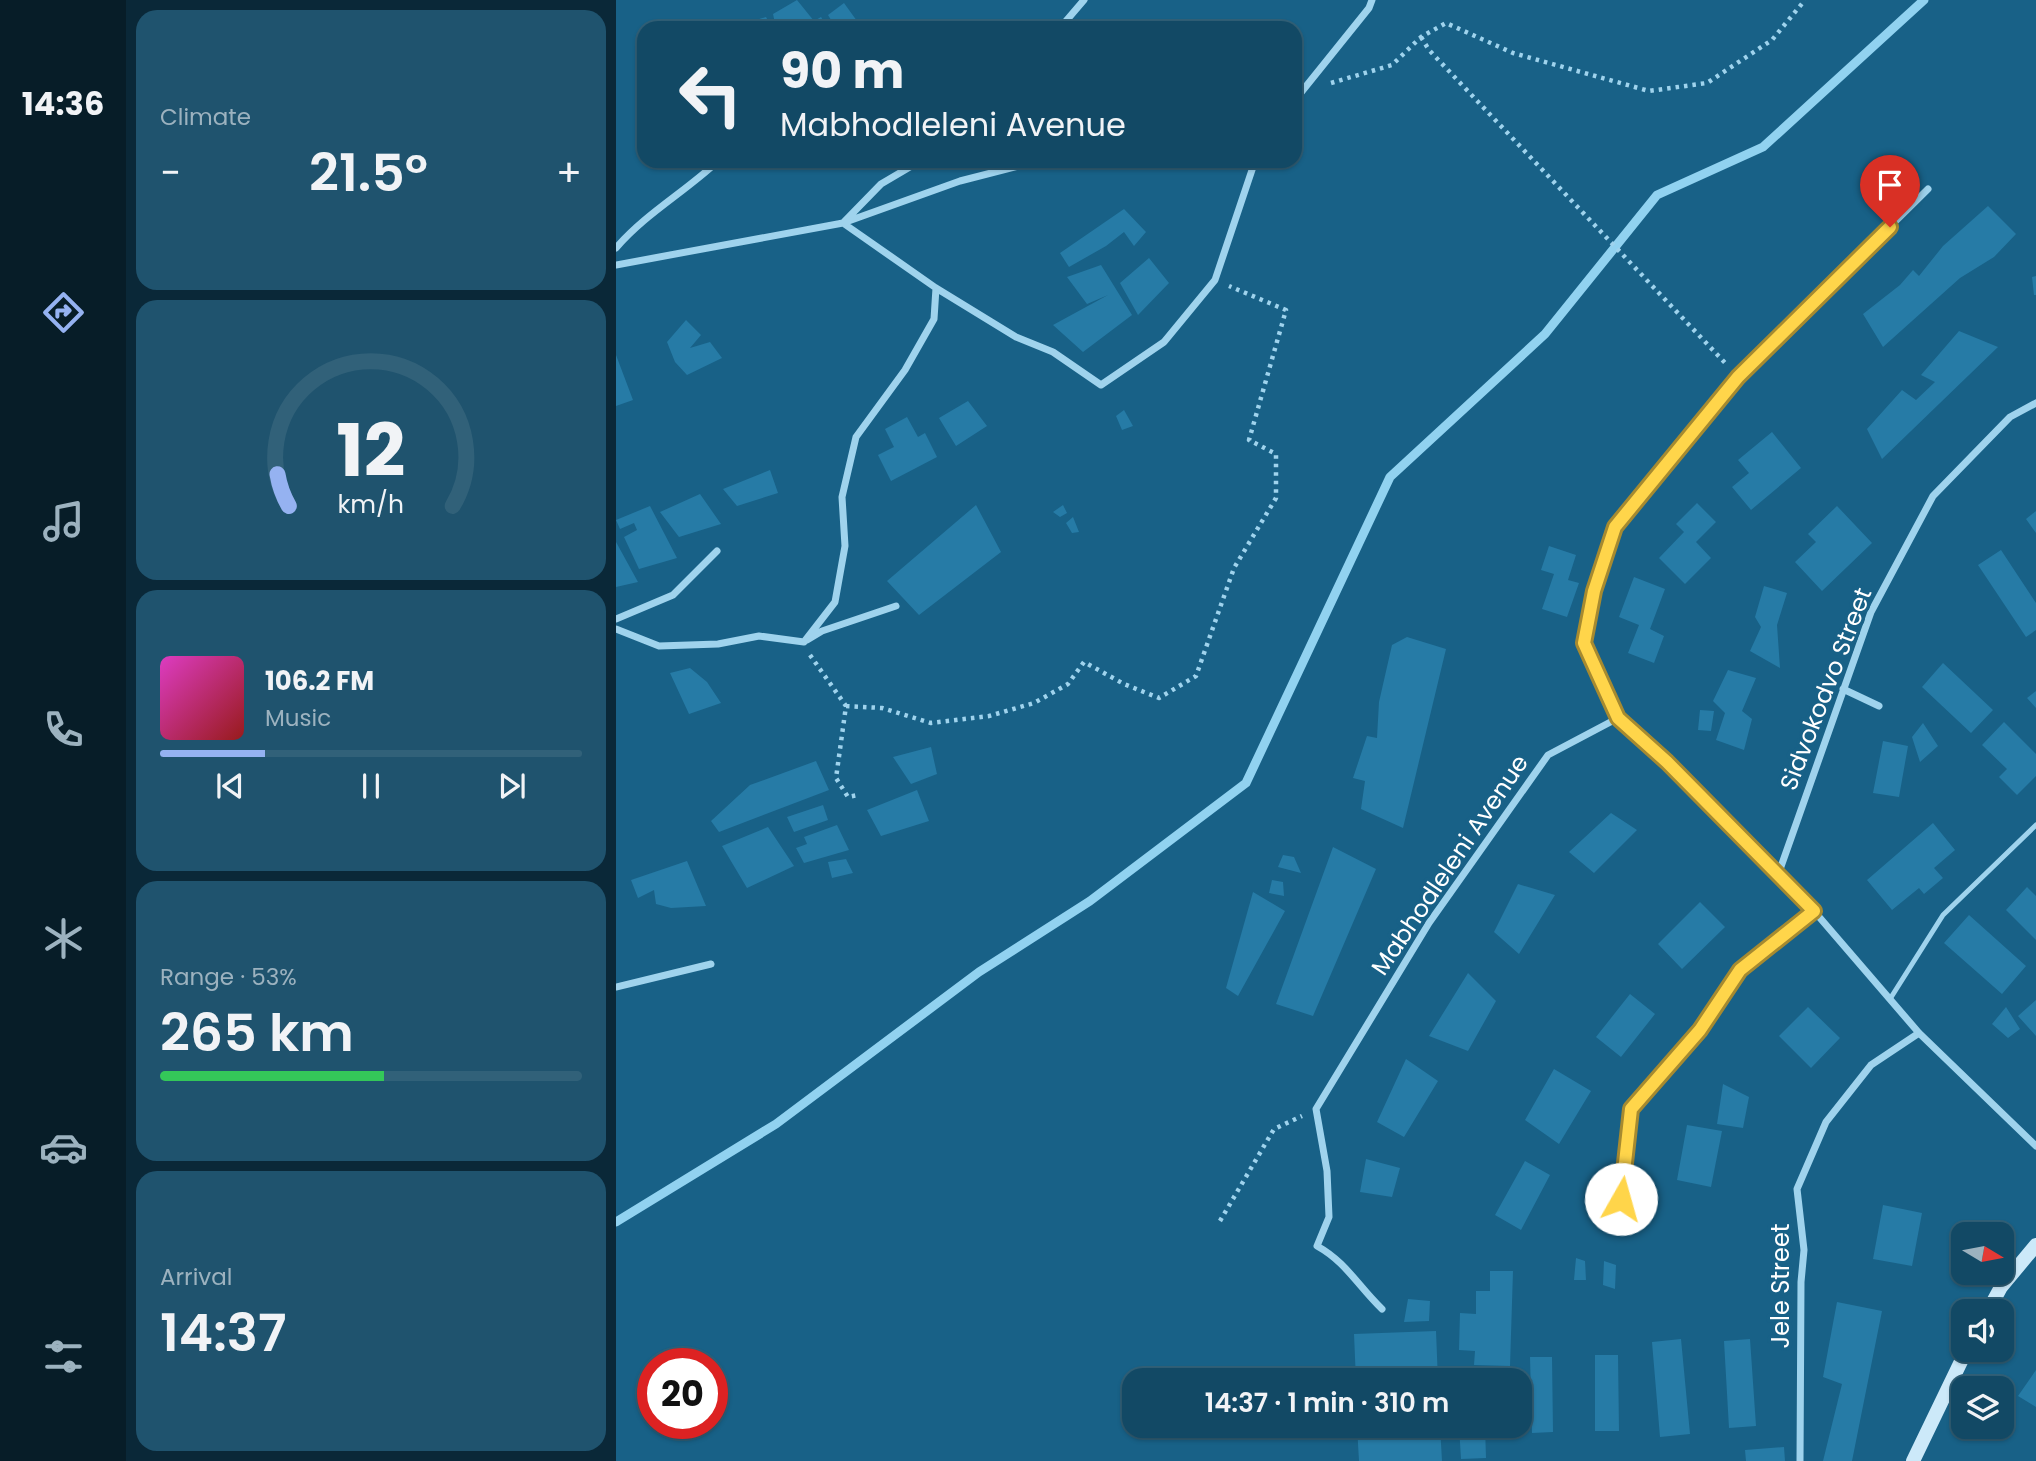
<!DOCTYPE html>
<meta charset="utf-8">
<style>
:root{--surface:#124965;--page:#1f536e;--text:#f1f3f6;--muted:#9cb2bf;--line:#316179;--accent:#95b2f1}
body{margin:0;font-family:Poppins,sans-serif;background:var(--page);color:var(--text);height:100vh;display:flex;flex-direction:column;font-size:26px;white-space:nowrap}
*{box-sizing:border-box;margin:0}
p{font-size:23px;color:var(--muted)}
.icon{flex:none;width:38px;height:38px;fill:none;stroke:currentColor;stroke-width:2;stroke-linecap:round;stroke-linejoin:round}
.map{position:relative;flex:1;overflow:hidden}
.side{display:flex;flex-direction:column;gap:10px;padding:10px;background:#0a2838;width:490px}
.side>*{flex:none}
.hud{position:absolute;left:21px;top:21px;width:665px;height:147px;border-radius:21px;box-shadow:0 2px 5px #0004,0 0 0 2px var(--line);background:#124965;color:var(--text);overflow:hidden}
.needle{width:46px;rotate:100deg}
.tools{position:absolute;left:1335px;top:1222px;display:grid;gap:14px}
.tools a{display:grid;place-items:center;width:63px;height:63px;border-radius:14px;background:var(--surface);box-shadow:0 2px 5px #0004,0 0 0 2px var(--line);font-size:35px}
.speed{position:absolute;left:21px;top:1348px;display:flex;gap:14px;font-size:35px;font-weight:700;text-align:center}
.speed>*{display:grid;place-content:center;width:91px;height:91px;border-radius:50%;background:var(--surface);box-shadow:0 2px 5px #0004,0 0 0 2px var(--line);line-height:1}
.speed .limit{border:10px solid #d22;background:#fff;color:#111}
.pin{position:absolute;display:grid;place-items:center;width:60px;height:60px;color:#fff;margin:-72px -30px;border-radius:50% 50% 50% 0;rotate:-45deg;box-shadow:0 0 7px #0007}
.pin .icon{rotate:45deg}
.me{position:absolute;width:77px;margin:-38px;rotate:7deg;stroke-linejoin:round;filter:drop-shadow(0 0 5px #0008)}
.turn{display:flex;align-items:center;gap:24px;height:147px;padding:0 28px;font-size:32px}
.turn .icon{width:91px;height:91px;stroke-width:2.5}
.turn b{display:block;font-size:49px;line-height:60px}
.big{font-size:52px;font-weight:600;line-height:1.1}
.side .tile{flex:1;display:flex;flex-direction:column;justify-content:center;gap:10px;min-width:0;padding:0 24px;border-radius:21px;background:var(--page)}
.side .dial{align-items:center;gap:0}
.dial svg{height:182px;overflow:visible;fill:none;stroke:var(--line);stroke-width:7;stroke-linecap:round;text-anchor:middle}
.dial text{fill:var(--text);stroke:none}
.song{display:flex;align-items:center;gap:21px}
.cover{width:84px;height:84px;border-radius:10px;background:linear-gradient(135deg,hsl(310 70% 55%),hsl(0 70% 35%))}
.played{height:7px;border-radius:4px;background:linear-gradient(90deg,var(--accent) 25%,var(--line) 25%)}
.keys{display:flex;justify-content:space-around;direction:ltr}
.heat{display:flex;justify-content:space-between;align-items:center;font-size:38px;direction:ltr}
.charge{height:10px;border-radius:5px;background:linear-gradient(90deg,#34c759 53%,var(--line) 0)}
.trip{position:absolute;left:506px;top:1368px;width:410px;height:70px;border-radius:21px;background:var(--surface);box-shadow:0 2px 5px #0004,0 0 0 2px var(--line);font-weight:600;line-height:70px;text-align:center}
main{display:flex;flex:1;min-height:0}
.tab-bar{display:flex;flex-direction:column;width:126px;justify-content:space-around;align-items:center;background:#071d28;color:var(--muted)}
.tab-bar .icon{width:49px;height:49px}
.tab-bar .selected{color:var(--accent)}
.tab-bar b{font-size:32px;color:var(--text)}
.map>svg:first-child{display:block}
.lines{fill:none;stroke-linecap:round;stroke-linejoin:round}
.stream{stroke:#91d2f0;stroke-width:9}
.building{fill:#267ba6}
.path{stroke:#9fd3ed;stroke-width:4.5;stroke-dasharray:3.5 5;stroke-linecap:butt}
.lane{stroke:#9fd3ed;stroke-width:5}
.street{stroke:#9fd3ed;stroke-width:7}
.secondary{stroke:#cce9f9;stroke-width:14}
.route-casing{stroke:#a68a30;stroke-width:18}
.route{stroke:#ffd54a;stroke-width:12}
.labels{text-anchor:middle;stroke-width:7;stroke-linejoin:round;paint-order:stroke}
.street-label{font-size:24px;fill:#fff;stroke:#186187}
</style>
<main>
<nav class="tab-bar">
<b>14:36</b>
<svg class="icon selected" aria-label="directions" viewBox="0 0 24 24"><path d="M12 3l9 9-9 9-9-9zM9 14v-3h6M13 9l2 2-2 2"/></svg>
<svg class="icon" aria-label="music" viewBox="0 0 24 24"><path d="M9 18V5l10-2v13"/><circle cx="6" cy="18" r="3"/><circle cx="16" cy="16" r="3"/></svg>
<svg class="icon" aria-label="phone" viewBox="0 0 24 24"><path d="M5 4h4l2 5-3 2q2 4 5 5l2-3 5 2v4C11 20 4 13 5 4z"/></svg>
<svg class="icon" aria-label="climate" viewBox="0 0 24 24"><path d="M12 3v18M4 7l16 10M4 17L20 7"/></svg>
<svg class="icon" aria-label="car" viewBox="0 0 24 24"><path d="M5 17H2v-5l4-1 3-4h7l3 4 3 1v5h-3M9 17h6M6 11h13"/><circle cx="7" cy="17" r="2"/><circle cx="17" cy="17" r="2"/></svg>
<svg class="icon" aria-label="filters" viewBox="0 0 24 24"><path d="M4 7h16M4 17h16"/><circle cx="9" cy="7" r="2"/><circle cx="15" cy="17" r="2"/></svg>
</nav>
<section class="side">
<div class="tile"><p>Climate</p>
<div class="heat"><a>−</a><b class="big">21.5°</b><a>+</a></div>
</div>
<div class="tile dial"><svg viewBox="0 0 100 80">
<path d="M14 69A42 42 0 1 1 86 69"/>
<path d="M14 69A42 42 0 0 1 9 55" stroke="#95b2f1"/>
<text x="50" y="56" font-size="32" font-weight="700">12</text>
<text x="50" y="72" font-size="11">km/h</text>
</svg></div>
<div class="tile">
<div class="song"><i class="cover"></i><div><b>106.2 FM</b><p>Music</p></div></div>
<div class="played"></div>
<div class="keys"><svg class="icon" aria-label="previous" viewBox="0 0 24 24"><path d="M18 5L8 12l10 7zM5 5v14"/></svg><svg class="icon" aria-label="pause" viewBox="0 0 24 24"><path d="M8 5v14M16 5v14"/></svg><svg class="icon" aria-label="next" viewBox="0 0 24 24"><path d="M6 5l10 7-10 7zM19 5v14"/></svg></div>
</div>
<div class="tile"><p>Range · 53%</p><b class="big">265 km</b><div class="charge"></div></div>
<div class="tile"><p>Arrival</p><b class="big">14:37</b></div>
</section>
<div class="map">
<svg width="1420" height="1461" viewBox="0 0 1420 1461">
<rect width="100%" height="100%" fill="#186187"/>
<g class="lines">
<path class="stream" d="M0,1222l160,-98 203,-152 111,-71 156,-118 144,-306 155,-143 112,-139 106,-48 161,-147"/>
</g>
<path class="building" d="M181,0l17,21 7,-4 7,11h-52l-3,-14z
M228,3l18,25h-26l-8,-13z
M150,17l6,11h-27l-2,-4z
M1372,206l28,28 -22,23 -34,21 -77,69 -20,-33 37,-29 13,-15 6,6 24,-30z
M508,209l22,23 -12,14 -10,-14 -18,14 -37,21 -9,-14z
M533,258l20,25 -31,32 -18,-32z
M485,265l31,50 -49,37 -30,-27 55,-30 -21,9 -20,-27z
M1420,276v19h-2l-2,-18z
M70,320l15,15 -11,13 20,-6 12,16 -35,17 -12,-13 -8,-20z
M1343,331l39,16 -116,112 -15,-30 35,-39 14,10 19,-18 -14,-7z
M0,355l17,45 -17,6z
M352,401l19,25 -31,20 -17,-28z
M508,410l9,16 -11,4 -6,-14z
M291,417l11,20 7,-4 12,24 -46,24 -13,-26 16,-8 -9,-18z
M1156,432l29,36 -50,42 -19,-23 17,-14 -11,-13z
M154,470l8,23 -41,13 -14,-17z
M84,494l21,30 -42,13 -19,-25z
M1081,503l19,19 -20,20 15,16 -26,26 -26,-26 25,-26 -8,-8z
M360,505l25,47 -82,63 -32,-34z
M447,505l4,8 -7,4 -7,-5z
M34,506l27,52 -38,11 -15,-32 13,-7 -3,-7 -14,6 -4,-9z
M1221,506l35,37 -50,48 -27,-29 21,-20 -8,-8z
M1420,511v22l-10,-14z
M457,517l6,15 -7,1 -6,-10z
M0,542l22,40 -22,5z
M933,546l27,9 -8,25 11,3 -12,34 -25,-8 12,-35 -13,-4z
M1385,550l35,53v27l-10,7 -48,-72z
M1018,577l31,12 -15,40 14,7 -10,27 -26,-10 11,-28 -20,-8z
M1148,586l23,7 -10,32 3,43 -30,-17 11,-24 -6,-10z
M791,637l39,12 -43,179 -42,-19 4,-28 -12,-3 14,-42 10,2 2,-36 13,-57z
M1327,663l50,47 -22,23 -49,-46z
M74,668l17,14 14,21 -32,11 -19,-41z
M1112,670l28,8 -14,33 10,8 -8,31 -28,-10 9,-27 -12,-12z
M1420,691v17l-9,-10z
M1084,710l14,1 -3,20 -13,-1z
M1388,722l32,32v22l-19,19 -18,-18 8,-8 -25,-24z
M1307,723l15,23 -18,16 -8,-25z
M1267,741l25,5 -9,51 -26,-4z
M315,747l6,27 -26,10 -18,-27z
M200,761l13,29 -110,42 -8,-11 39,-36z
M301,790l12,31 -48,15 -14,-26z
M207,805l5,15 -34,12 -7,-15z
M995,813l26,17 -43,43 -25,-21z
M1317,823l22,27 -21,18 9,10 -19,16 -5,-6 -27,22 -25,-30z
M221,825l12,25 -45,13 -8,-15 11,-4 -3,-7z
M152,827l26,39 -47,22 -25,-42z
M717,847l43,22 -63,147 -37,-12z
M667,855l11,2 7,16 -23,-6z
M230,859l7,14 -21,5 -4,-16z
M71,861l19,45 -35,2 -15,-4 -2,-14 -16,8 -7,-18z
M656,880l11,2 1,14 -15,-3z
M902,884l37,11 -36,59 -25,-22z
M1411,887l9,9v44l-30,-30z
M637,892l32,19 -47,85 -12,-8z
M1084,902l25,25 -43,42 -24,-25z
M1353,915l57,51 -24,28 -58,-51z
M852,973l28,28 -28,50 -39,-15z
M1014,994l25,20 -34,43 -25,-20z
M1420,1000v36l-18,-20z
M1192,1007l32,31 -29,30 -32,-32z
M1390,1007l14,22 -12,9 -16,-14z
M790,1059l32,22 -34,56 -27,-15z
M938,1069l37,22 -32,53 -34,-24z
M1107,1084l26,13 -6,31 -26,-4z
M1071,1125l35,6 -11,56 -34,-7z
M750,1159l34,9 -8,29 -32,-5z
M909,1161l25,14 -29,55 -26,-15z
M1267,1205l39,8 -10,53 -39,-7z
M960,1258l9,3 1,19h-12z
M988,1261l12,4 -1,24 -12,-4z
M874,1271h23l-3,95 -36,-1 1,-14 -16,-1 1,-37 16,1v-23h14z
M792,1299l22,2 -1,20 -25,1z
M1221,1302l45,9 -30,150h-29l19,-77 -19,-7z
M820,1331l2,50h-82l-2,-47z
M1065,1339l9,95 -30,3 -8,-95z
M1134,1339l6,87 -27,2 -5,-87z
M979,1355h23l1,76h-24z
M914,1357h22l1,75 -21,1z
M866,1369v12h-26v-10z
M1420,1370v37l-18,-11z
M741,1426h83l2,35h-83z
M843,1426h26l1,32 -25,1z
M1168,1447l1,14h-39l-1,-11z"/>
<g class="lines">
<path class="path" d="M805,37l8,13 299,316
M715,83l61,-18 29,-28 25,-14 67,30 136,38 58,-8 65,-43 33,-40
M194,655l36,51 -10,72 12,19 10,-2
M230,706l36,2 49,15 58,-7 45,-13 34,-19 16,-22 40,22 35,14 37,-22 38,-108 42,-70v-44l-27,-14 37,-130 -57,-24
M604,1221l54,-92 28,-13"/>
<path class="lane" d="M1274,999l53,-84 93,-90
M1005,1199l10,-90 69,-79 40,-60 74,-59"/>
<path class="street" d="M444,28l24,-28
M679,100l74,-92 3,-8
M304,161l-39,23 -38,39 93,65 80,49 37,15 48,33 63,-43 51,-62 40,-119
M0,248c29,-34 69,-56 102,-87
M0,265l227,-42 117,-42 78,-20
M0,619l57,-24 44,-44
M0,629l43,17 59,-2 41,-8 45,6 31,-40 10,-56 -3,-49 14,-60 49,-67 29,-51 2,-31
M191,640l15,-9 74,-25
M1227,689l36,17
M1002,718l-34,-75 10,-52 21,-64 123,-150 190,-188
M1162,875l93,-263 62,-116 77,-79 26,-14
M0,987l95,-23
M766,1309c-24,-23 -36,-47 -65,-63l12,-29 -2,-46 -11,-62 113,-186 119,-168 70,-37 49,44 147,149 105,122 117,113
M1184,1461l1,-179 3,-32 -7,-61 29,-67 45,-57 48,-32"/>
<path class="secondary" d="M1372,1311l13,-24 35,-42
M1297,1461l54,-112"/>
</g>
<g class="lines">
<defs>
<path id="route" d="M1005,1199l10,-90 69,-79 40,-60 74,-59 -147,-149 -49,-44 -34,-75 10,-52 21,-64 123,-150 152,-150"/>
</defs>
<use href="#route" class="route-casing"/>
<use href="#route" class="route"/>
</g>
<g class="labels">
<g class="street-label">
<text transform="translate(1210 689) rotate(-69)" y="8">Sidvokodvo Street</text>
<text transform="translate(834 865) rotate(-56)" y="8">Mabhodleleni Avenue</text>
<text transform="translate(1165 1286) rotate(-90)" y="8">Jele Street</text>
</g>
</g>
</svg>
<div class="tools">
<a><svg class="needle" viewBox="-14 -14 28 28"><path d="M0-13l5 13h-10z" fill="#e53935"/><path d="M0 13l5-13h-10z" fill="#9cb2bf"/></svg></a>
<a><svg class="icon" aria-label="sound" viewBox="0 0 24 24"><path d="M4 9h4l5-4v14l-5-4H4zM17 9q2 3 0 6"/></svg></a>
<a><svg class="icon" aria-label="layers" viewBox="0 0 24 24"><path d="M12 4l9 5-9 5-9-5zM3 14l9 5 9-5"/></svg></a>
</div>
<div class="speed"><div class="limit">20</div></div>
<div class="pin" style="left:1274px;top:227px;background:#d93025"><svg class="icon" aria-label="arrive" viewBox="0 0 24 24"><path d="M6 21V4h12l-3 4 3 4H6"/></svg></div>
<svg class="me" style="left:1005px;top:1199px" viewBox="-20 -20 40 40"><circle r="19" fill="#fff"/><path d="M0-13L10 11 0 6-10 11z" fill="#ffd54a"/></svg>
<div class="trip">14:37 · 1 min · 310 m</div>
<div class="hud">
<div class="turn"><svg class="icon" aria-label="left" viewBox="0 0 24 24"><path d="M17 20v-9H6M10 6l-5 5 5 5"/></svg><div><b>90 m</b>Mabhodleleni Avenue</div></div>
</div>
</div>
</main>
